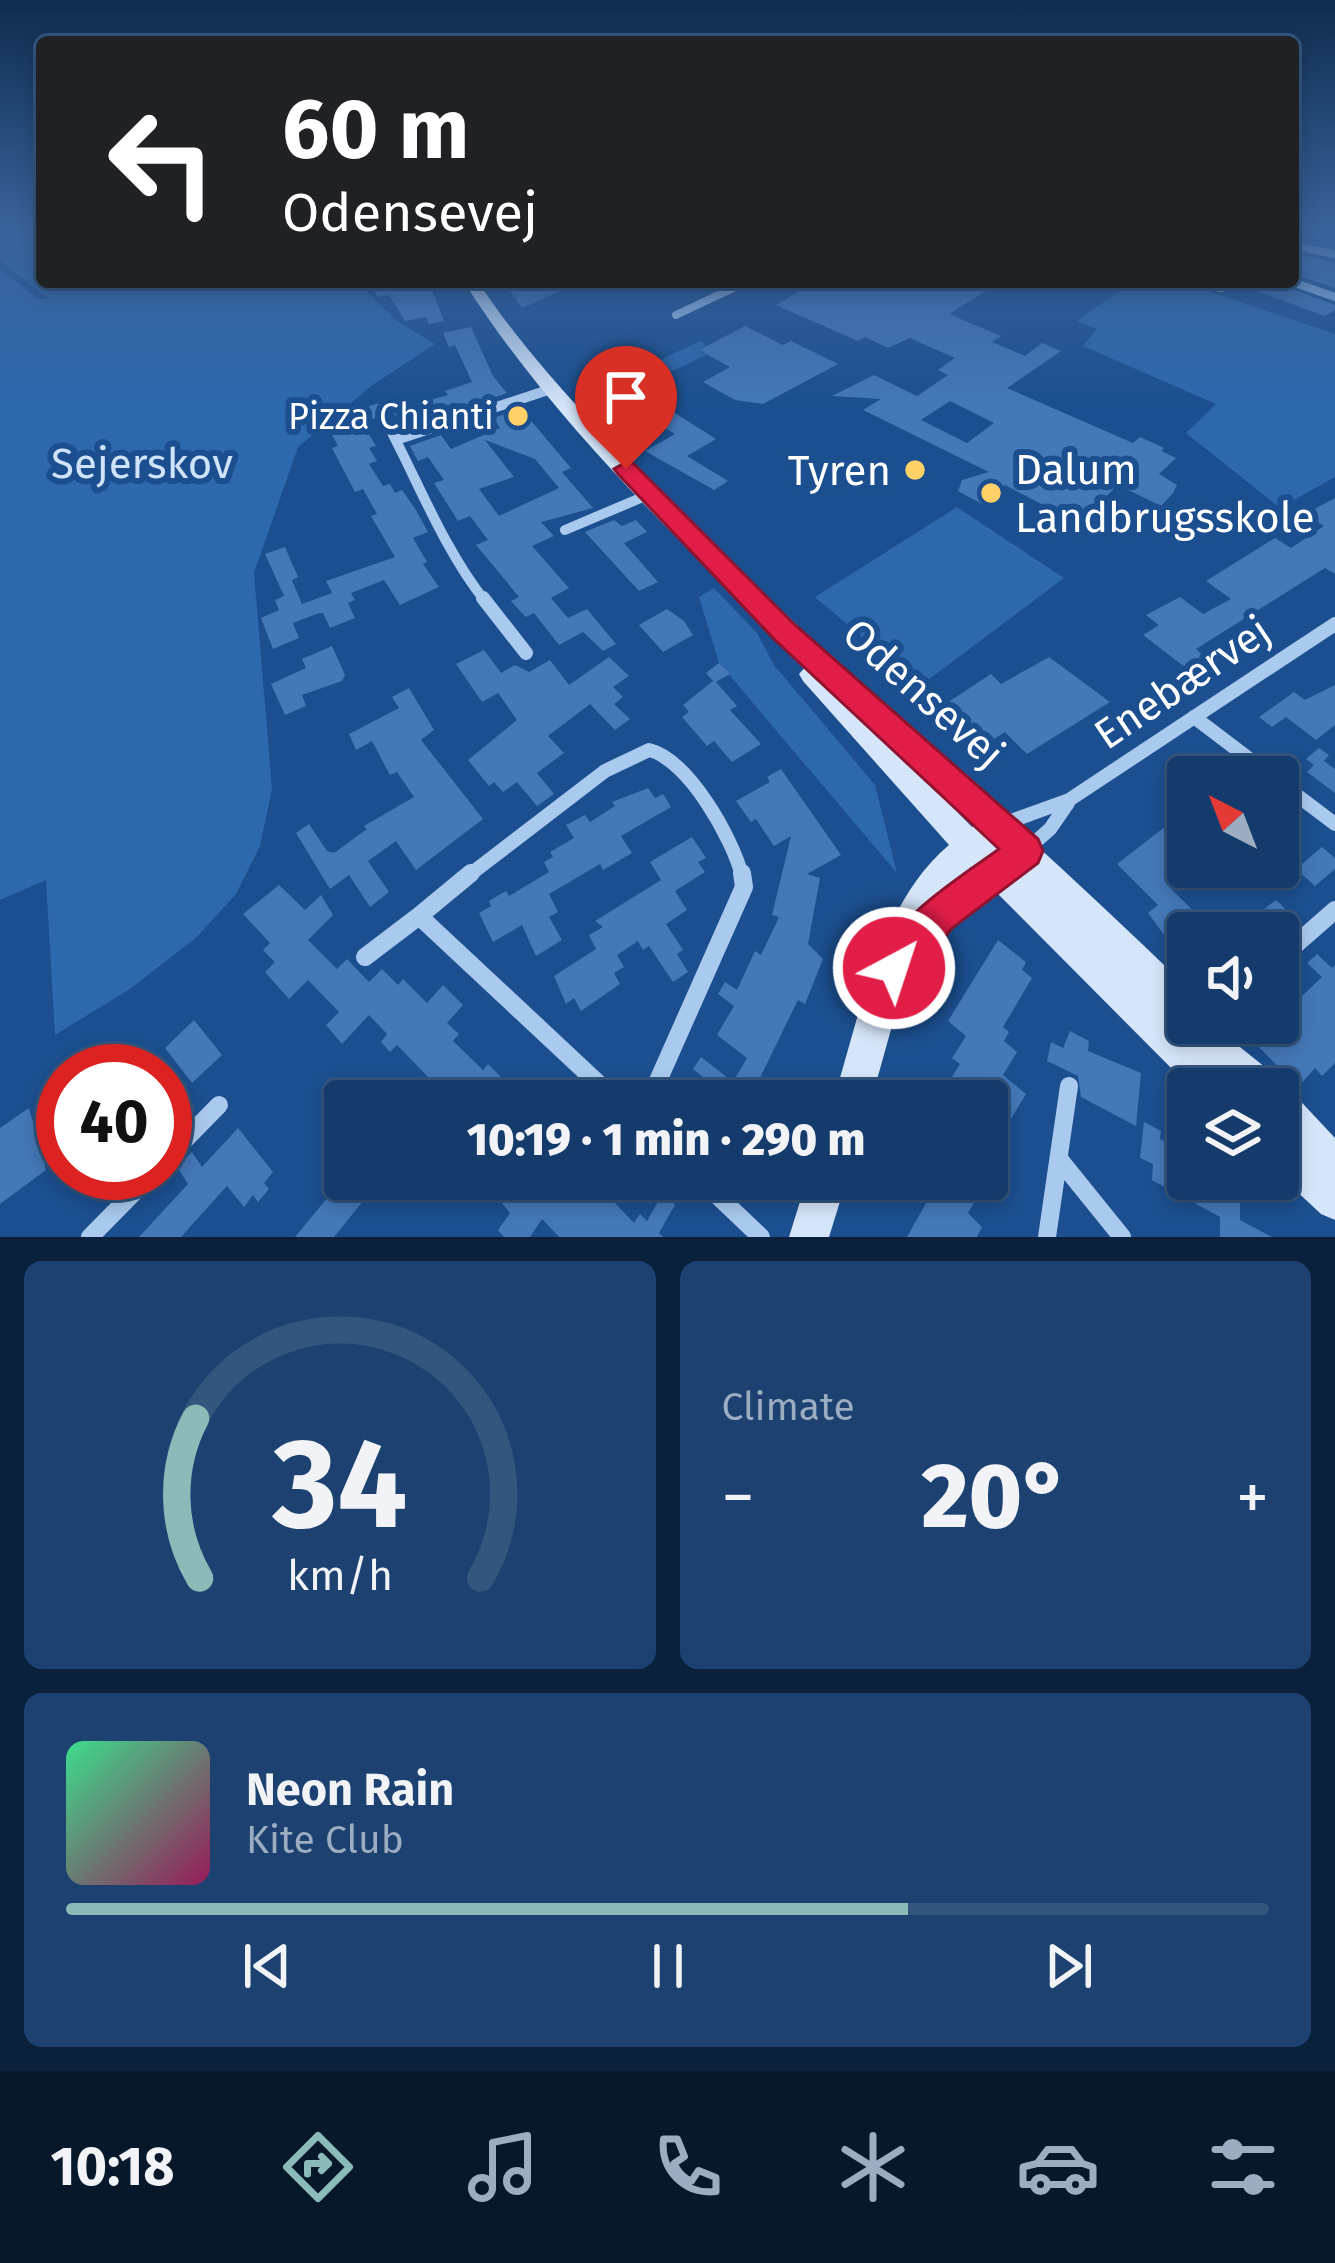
<!DOCTYPE html>
<meta charset="utf-8">
<style>
:root{--surface:#143b6b;--page:#1d4271;--text:#f1f3f6;--muted:#9dadc1;--line:#33557e;--accent:#8bbbb9}
body{margin:0;font-family:"Fira Sans",sans-serif;background:var(--page);color:var(--text);height:100vh;display:flex;flex-direction:column;font-size:45px;white-space:nowrap}
*{box-sizing:border-box;margin:0}
p{font-size:39px;color:var(--muted)}
.icon{flex:none;width:66px;height:66px;fill:none;stroke:currentColor;stroke-width:2;stroke-linecap:round;stroke-linejoin:round}
.map{position:relative;height:1237px;overflow:hidden}
.sheet{display:flex;flex-direction:column;gap:24px;padding:24px;background:#0b203b;flex:1}
.sheet>*{flex:none}
.guide{position:absolute;left:36px;top:36px;width:1263px;height:252px;border-radius:12px;box-shadow:0 6px 18px #0003,0 0 0 3px var(--line);background:#202124;color:#fff;overflow:hidden}
.needle{width:78px;rotate:318deg}
.tools{position:absolute;left:1167px;top:756px;display:grid;gap:24px}
.tools a{display:grid;place-items:center;width:132px;height:132px;border-radius:12px;background:var(--surface);box-shadow:0 6px 18px #0003,0 0 0 3px var(--line);font-size:60px}
.speed{position:absolute;left:36px;top:1044px;display:flex;gap:24px;font-size:60px;font-weight:700;text-align:center}
.speed>*{display:grid;place-content:center;width:156px;height:156px;border-radius:50%;background:var(--surface);box-shadow:0 6px 18px #0003,0 0 0 3px var(--line);line-height:1}
.speed .limit{border:18px solid #d22;background:#fff;color:#111}
.pin{position:absolute;display:grid;place-items:center;width:102px;height:102px;color:#fff;margin:-123px -51px;border-radius:50% 50% 50% 0;rotate:-45deg;box-shadow:0 0 12px #0007}
.pin .icon{rotate:45deg}
.me{position:absolute;width:132px;margin:-66px;rotate:40deg;stroke-linejoin:round;filter:drop-shadow(0 0 9px #0008)}
.turn{display:flex;align-items:center;gap:42px;height:252px;padding:0 48px;font-size:54px}
.turn .icon{width:156px;height:156px;stroke-width:2.5}
.turn b{display:block;font-size:84px;line-height:102px}
.big{font-size:90px;font-weight:800;line-height:1.1}
.sheet .tile{flex:1;display:flex;flex-direction:column;justify-content:center;gap:18px;min-width:0;padding:0 42px;border-radius:18px;background:var(--page)}
.sheet .dial{align-items:center;gap:0}
.dial svg{height:312px;overflow:visible;fill:none;stroke:var(--line);stroke-width:7;stroke-linecap:round;text-anchor:middle}
.dial text{fill:var(--text);stroke:none}
.song{display:flex;align-items:center;gap:36px}
.cover{width:144px;height:144px;border-radius:18px;background:linear-gradient(135deg,hsl(150 70% 55%),hsl(330 70% 35%))}
.played{height:12px;border-radius:6px;background:linear-gradient(90deg,var(--accent) 70%,var(--line) 70%)}
.keys{display:flex;justify-content:space-around;direction:ltr}
.heat{display:flex;justify-content:space-between;align-items:center;font-size:66px;direction:ltr}
.sheet .tiles{flex:1;display:grid;gap:24px;grid-template-columns:1fr 1fr}
.tile:last-child{grid-column:span 2}
.trip{position:absolute;left:324px;top:1080px;width:684px;height:120px;border-radius:12px;background:var(--surface);box-shadow:0 6px 18px #0003,0 0 0 3px var(--line);font-weight:800;line-height:120px;text-align:center}
.tab-bar{display:flex;height:192px;justify-content:space-around;align-items:center;background:#08182b;color:var(--muted)}
.tab-bar .icon{width:84px;height:84px}
.tab-bar .selected{color:var(--accent)}
.tab-bar b{font-size:54px;color:var(--text)}
.map>svg:first-child{display:block}
.green{fill:#2e69ad}
.building{fill:#4478b7;fill-rule:evenodd}
.lines{fill:none;stroke-linecap:round;stroke-linejoin:round}
.street-far3{stroke:#a9c9ee;stroke-width:8}
.street-far2{stroke:#a9c9ee;stroke-width:10}
.street-far1{stroke:#a9c9ee;stroke-width:14}
.street{stroke:#a9c9ee;stroke-width:18}
.secondary{fill:#d6e6fa;fill-rule:evenodd}
.route{fill:#e11d48;stroke:#92132f;stroke-width:3}
.poi-dot{fill:#ffd166;stroke:#1b4f8f;stroke-width:4.5}
.labels{text-anchor:middle;stroke-width:12;stroke-linejoin:round;paint-order:stroke}
.far-poi-label{font-size:36px;fill:#fff;stroke:#1b4f8f;text-anchor:end}
.park-label{font-size:42px;fill:#cfe3fa;stroke:#1b4f8f}
.poi-label{font-size:42px;fill:#fff;stroke:#1b4f8f;text-anchor:start}
.street-label{font-size:42px;fill:#fff;stroke:#1b4f8f}
</style>
<div class="map">
<svg width="1335" height="1237" viewBox="0 0 1335 1237">
<rect width="100%" height="100%" fill="#1b4f8f"/>
<path class="green" d="M0,234h42v48h315l40,39 38,23 -61,40 -76,63 -44,126 18,216 -12,57 -24,48 -39,43 -67,52 -75,46 -9,-155 -46,20v-630l39,29h9l-48,-39z
M1132,282h49l154,52v143l-55,31 -94,-75 30,-29 -133,-58 14,-17 -20,-8z
M700,341l6,4 -8,5 8,5 -115,56 -12,-12z
M957,507l107,71 -144,108 -105,-89z
M714,588l43,45 17,32 101,120 22,88 -178,-210 -20,-66z"/>
<path class="building" d="M1293,254l42,8v26l-42,-14z
M372,282h57l15,39 -15,3 -3,-7 -21,4 -16,-26 -12,2z
M504,282h26l7,8 6,-8h38l-59,26z
M814,282h165l13,5 -43,27 52,22 -9,6 33,14 17,-13 19,8 -54,37 126,55 7,-6 24,11 -3,3 15,7 -17,16 18,11 -4,8 -12,13 -43,-21 -27,26 -6,-2 -13,11 -67,-35 -23,19 -24,-13 4,-11 27,-8 -126,-62 18,-11 -49,-3 42,-21 43,21 31,-21 -10,-5 17,-12 -45,-20 -22,10 -23,-11 -7,4 -82,-36zM950,401l44,22 -27,20 -46,-23z
M1244,282h29l62,23v5l-10,6 -82,-30z
M745,326l38,19 8,-4 47,23 -75,40 -28,-4 -32,-18 27,-15 -31,-17z
M471,327l22,49 14,17 -98,33 -19,-15 58,-16 -3,-4 27,-9 -17,-37 -6,2 -6,-14z
M656,401l60,38 -29,17 41,25 -14,9 -69,-39 30,-17 -37,-23z
M383,402l7,11 -28,10 14,23 -7,2 8,13 -8,3 14,22 7,-2 5,9 7,-3 14,20 12,22 -15,6 14,24 -4,2 16,23 -39,18 -16,-25 -33,13 4,7 -7,3 7,15 -25,10 -7,-15h-4l-26,10 6,15 -26,11 -12,-31 18,-8 -4,-10 9,-4 -19,-42 20,-7 13,30 -6,3 10,24 30,-11 -6,-12 69,-24 -24,-41 6,-2 -14,-25 -8,3 -23,-44 6,-2 -7,-13 28,-12 -6,-10z
M521,409l50,59 -9,4 31,36 -52,14 13,14 -22,10 37,42 -18,10 17,20 19,-9 29,35 -13,7 -20,-19 -24,13 -25,-32 -8,4 -5,-5 -10,-11 8,-4 -43,-52 12,-5 -18,-24 -12,5 -24,-38 10,-3 -16,-23 -10,4 -8,-15 31,-11 10,14 49,-21 -7,-10zM485,440l50,19 24,29 -60,28 -20,-27 35,-12z
M1335,498v76l-10,-6 -129,81 17,14 -19,11 -51,-39 16,-10 -13,-10 34,-18 23,17 28,-15 -25,-18 69,-43 16,10 33,-22 -19,-12z
M614,520l8,6 14,-6 11,12 -23,11 34,39 -19,9 -54,-59z
M667,609l17,12 9,14 -30,17 -24,-27z
M332,646l13,29 -3,6 -40,14 4,11 -21,9 -14,-31 35,-16 -4,-9z
M484,650l17,23 14,-8 14,7 21,-12 19,25 40,-28 20,19 -16,11 10,10 -9,7 16,15 -15,11 -25,-26 -42,32 16,17 -27,20 17,21 -17,12 -20,-24 -14,10 -9,-10 -5,4 -21,-26 49,-40 -19,-27 -16,9 -26,-38z
M1049,657l61,45 -83,52 -22,-22 -25,16 -30,-23 -6,3 -14,-14 61,-40 10,10z
M719,663l11,11 -14,8 21,24 -7,4 31,34 -29,18 -18,-21 -7,5 -25,-29 7,-5 -6,-7 30,-24 -7,-8z
M1335,685v40l-19,15 -30,-23 -14,10 -13,-10 35,-25 11,8z
M409,688l25,42 -13,10 62,79 -67,51 -20,-29 -28,20 21,31 -19,15 -21,-32 -19,14 -34,-56 13,-9 18,27 7,2 33,-24 -3,-3 50,-29 -17,-25 -7,3 -18,-34 -16,9 -7,-16 50,-26 -7,-11z
M1319,748l10,7 -5,6 11,8v24l-28,-21 7,-7 -8,-6z
M781,769l60,86 -34,19 13,4 -12,66 15,15 -18,45 -7,-4 -42,86 8,7 -5,8h-67l13,-22 -12,-10 8,-12 32,25 14,-24 -30,-23 17,-29 -16,-12 7,-12 12,8 18,-39 6,4 18,-38 -7,-2 19,-79 -17,10 -18,-27 -5,3 -15,-21 34,-19 -3,-5z
M648,788l7,10 8,-4 8,13 -50,29 11,17 -29,17 -3,-6 -51,30 9,18 -9,5 13,23 -26,16 -14,-31 -29,17 -14,-29 12,-7 -2,-5 17,-10 3,5 40,-24 -5,-10 9,-5 -3,-5 24,-14 -8,-13 19,-10 5,7 25,-16 -3,-4z
M1188,809v58l8,3 -25,19 45,44h-28v15l-9,7 -31,-42 10,-8 -41,-41z
M692,837l14,21 -8,4 7,10 -30,19 12,19 -21,14 17,26 -6,4 11,18 -15,10 -24,-36 -6,4 -5,-9 -21,14 7,12 -10,6 6,11 -39,27 -7,-13 -8,6 -12,-28 42,-27 -7,-14 14,-8 -8,-6 66,-41 -11,-18z
M1322,847l13,11v11l-20,17 -19,-17z
M279,885l26,25 16,-15 12,20 -25,25 29,29 10,-10 22,23 13,-13 16,16 5,-6 24,24 16,-18 20,20 -16,18 12,11 -6,7 30,29 5,-6 15,15 -5,6 17,16h-92l6,-7 -6,-7 7,-8 -33,-34 -7,7 -9,-10 6,-8 -18,-19 -27,29 -16,-19 13,-13 -31,-32 -19,19 -24,-27 10,-10 -12,-12 7,-7 -27,-29z
M1276,900l18,17 -20,16h-41z
M998,940l28,22 -4,8 10,8 -29,49 6,5 -5,9 13,11 -14,23 23,19 -36,59 13,12 -16,29v-13l-19,32 14,14 -5,10h-70l27,-48 -11,-10h64v-78h-28l-14,-13 15,-24 -8,-6 14,-22 -18,-15z
M1317,954l15,14 3,-3v98l-13,13 -7,-8 -17,19 -40,-41 6,-5 -4,-4 18,-14v-24l10,10 34,-32 -15,-14z
M194,1020l28,35 -30,28 -27,-35z
M1070,1031l19,10 -1,10 53,22 -5,53 -55,-29 -3,-21 -31,-15 4,-19 12,6z
M29,1108l17,62 -46,34v-76z
M1144,1122l17,9 -1,8 28,15v25h26v7l26,14v20l32,17h-52v-20l-68,-37 1,-16 -13,-6z
M238,1128l35,44 -9,11 5,6 -11,13 -5,-7 -9,12 -17,-21 -46,51h-42l49,-53 -11,-17 15,-15 10,15z
M343,1179h38l-47,58h-39z
M510,1179h92l-4,6 36,38 6,-9 7,7 16,-28 12,12 -16,28 4,4h-104l-17,-18 -12,18h-26l-6,-7 12,-17 -13,-16z"/>
<g class="lines">
<path class="street-far3" d="M1293,246l42,8
M1195,282l26,6 15,-6
M1292,282l43,15
M676,315l70,-33
M539,393l10,-3"/>
<path class="street-far2" d="M389,427c31,59 55,122 96,174
M396,440l152,-50
M565,530l85,-36"/>
<path class="street-far1" d="M483,598l43,55
M1194,717l79,60
M1278,781l57,43
M1000,825l69,-25 266,-176
M1025,851l25,-22 18,-26
M468,876l137,-105 44,-21c39,9 84,89 93,126"/>
<path class="street" d="M471,873l-52,43 198,185
M365,957l54,-41
M1278,960l57,-50
M649,1101l95,-214 -2,-14
M1059,1159l63,78
M165,1160l54,-55
M700,1179l61,58
M90,1237l63,-64
M1047,1237l22,-151"/>
<path class="secondary" d="M464,282h14c63,94 144,172 224,251 157,157 327,300 486,455v35h22l66,53 4,10 11,5 44,47v82l-14,-6 -43,-40v-85h-86l-196,-197 -46,34 -44,50 -35,125h-38c27,-85 45,-196 116,-256l-146,-164 -4,-7 8,-9c-121,-117 -253,-241 -343,-383zM920,774l54,52 -2,1zM971,867l3,3 -20,15z
M807,1179h40l-18,58h-40z"/>
</g>
<linearGradient id="sky" x2="0" y2="1"><stop stop-color="#0f2b4f"/><stop offset="0.57" stop-color="#39639b"/><stop offset="1" stop-color="#39639b" stop-opacity="0"/></linearGradient>
<rect width="1335" height="407" fill="url(#sky)"/>
<path class="route" d="M626,462l8,2 160,160 244,215 5,12 -5,12 -86,65 -44,54 -14,5 -13,-5 -6,-14c22,-53 79,-86 124,-119l-225,-210 -156,-165 -4,-5z"/>
<g class="poi-dot">
<circle cx="518" cy="416" r="12"/>
<circle cx="915" cy="470" r="12"/>
<circle cx="991" cy="493" r="12"/>
</g>
<g class="labels">
<g class="far-poi-label">
<text x="494" y="429">Pizza Chianti</text>
</g>
<g class="park-label">
<text x="142" y="478">Sejerskov</text>
</g>
<g class="poi-label">
<text x="1015" y="484">Dalum<tspan x="1015" dy="48">Landbrugsskole</tspan></text>
<text x="891" y="485" text-anchor="end">Tyren</text>
</g>
<g class="street-label">
<text transform="translate(1182 682) rotate(-34)" y="15">Enebærvej</text>
<text transform="translate(924 693) rotate(42)" y="15">Odensevej</text>
</g>
</g>
</svg>
<div class="tools">
<a><svg class="needle" viewBox="-14 -14 28 28"><path d="M0-13l5 13h-10z" fill="#e53935"/><path d="M0 13l5-13h-10z" fill="#9dadc1"/></svg></a>
<a><svg class="icon" aria-label="sound" viewBox="0 0 24 24"><path d="M4 9h4l5-4v14l-5-4H4zM17 9q2 3 0 6"/></svg></a>
<a><svg class="icon" aria-label="layers" viewBox="0 0 24 24"><path d="M12 4l9 5-9 5-9-5zM3 14l9 5 9-5"/></svg></a>
</div>
<div class="speed"><div class="limit">40</div></div>
<div class="pin" style="left:626px;top:469px;background:#d93025"><svg class="icon" aria-label="arrive" viewBox="0 0 24 24"><path d="M6 21V4h12l-3 4 3 4H6"/></svg></div>
<svg class="me" style="left:894px;top:968px" viewBox="-20 -20 40 40"><circle r="17" fill="#e11d48" stroke="#fff" stroke-width="3"/><path d="M0-11L8 9 0 5-8 9z" fill="#fff"/></svg>
<div class="trip">10:19 · 1 min · 290 m</div>
<div class="guide">
<div class="turn"><svg class="icon" aria-label="left" viewBox="0 0 24 24"><path d="M17 20v-9H6M10 6l-5 5 5 5"/></svg><div><b>60 m</b>Odensevej</div></div>
</div>
</div>
<section class="sheet">
<div class="tiles">
<div class="tile dial"><svg viewBox="0 0 100 80">
<path d="M14 69A42 42 0 1 1 86 69"/>
<path d="M14 69A42 42 0 0 1 13 28" stroke="#8bbbb9"/>
<text x="50" y="56" font-size="32" font-weight="700">34</text>
<text x="50" y="72" font-size="11">km/h</text>
</svg></div>
<div class="tile"><p>Climate</p>
<div class="heat"><a>−</a><b class="big">20°</b><a>+</a></div>
</div>
<div class="tile">
<div class="song"><i class="cover"></i><div><b>Neon Rain</b><p>Kite Club</p></div></div>
<div class="played"></div>
<div class="keys"><svg class="icon" aria-label="previous" viewBox="0 0 24 24"><path d="M18 5L8 12l10 7zM5 5v14"/></svg><svg class="icon" aria-label="pause" viewBox="0 0 24 24"><path d="M8 5v14M16 5v14"/></svg><svg class="icon" aria-label="next" viewBox="0 0 24 24"><path d="M6 5l10 7-10 7zM19 5v14"/></svg></div>
</div>
</div>
</section>
<nav class="tab-bar">
<b>10:18</b>
<svg class="icon selected" aria-label="directions" viewBox="0 0 24 24"><path d="M12 3l9 9-9 9-9-9zM9 14v-3h6M13 9l2 2-2 2"/></svg>
<svg class="icon" aria-label="music" viewBox="0 0 24 24"><path d="M9 18V5l10-2v13"/><circle cx="6" cy="18" r="3"/><circle cx="16" cy="16" r="3"/></svg>
<svg class="icon" aria-label="phone" viewBox="0 0 24 24"><path d="M5 4h4l2 5-3 2q2 4 5 5l2-3 5 2v4C11 20 4 13 5 4z"/></svg>
<svg class="icon" aria-label="climate" viewBox="0 0 24 24"><path d="M12 3v18M4 7l16 10M4 17L20 7"/></svg>
<svg class="icon" aria-label="car" viewBox="0 0 24 24"><path d="M5 17H2v-5l4-1 3-4h7l3 4 3 1v5h-3M9 17h6M6 11h13"/><circle cx="7" cy="17" r="2"/><circle cx="17" cy="17" r="2"/></svg>
<svg class="icon" aria-label="filters" viewBox="0 0 24 24"><path d="M4 7h16M4 17h16"/><circle cx="9" cy="7" r="2"/><circle cx="15" cy="17" r="2"/></svg>
</nav>
